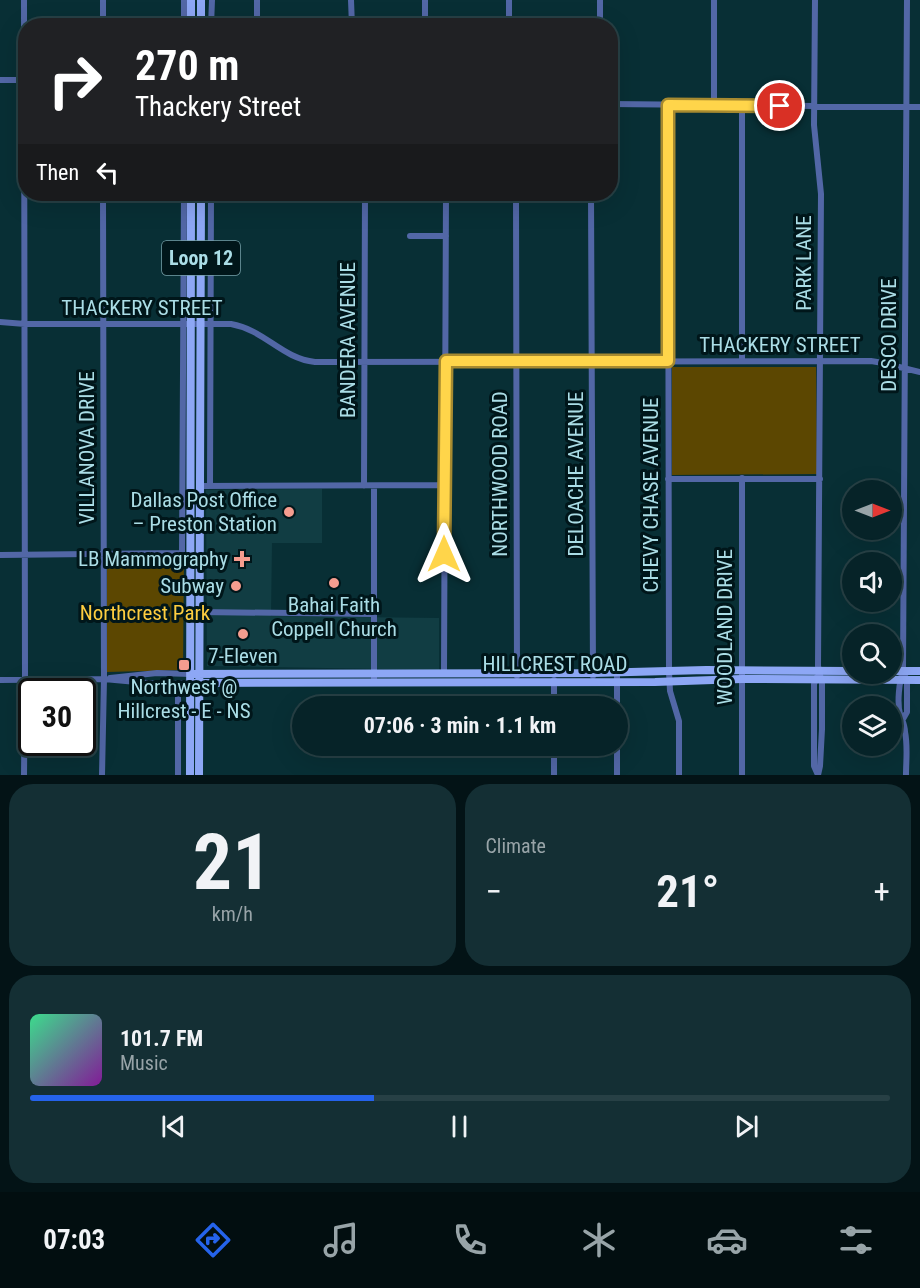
<!DOCTYPE html>
<meta charset="utf-8">
<style>
:root{--surface:#062328;--page:#142f34;--text:#f1f3f6;--muted:#98a4a8;--line:#274045;--accent:#2563eb}
body{margin:0;font-family:"Roboto Condensed",sans-serif;background:var(--page);color:var(--text);height:100vh;display:flex;flex-direction:column;font-size:22px;white-space:nowrap}
*{box-sizing:border-box;margin:0}
p{font-size:20px;color:var(--muted)}
.icon{flex:none;width:33px;height:33px;fill:none;stroke:currentColor;stroke-width:2;stroke-linecap:round;stroke-linejoin:round}
.map{position:relative;height:775px;overflow:hidden}
.panel{display:flex;flex-direction:column;gap:9px;padding:9px;background:#031316;flex:1}
.panel>*{flex:none}
.banner{position:absolute;left:18px;top:18px;width:600px;height:183px;border-radius:24px;box-shadow:0 6px 24px #0002,0 0 0 2px var(--line);background:#202124;color:#fff;overflow:hidden}
.needle{width:39px;rotate:90deg}
.tools{position:absolute;left:842px;top:480px;display:grid;gap:12px}
.tools a{display:grid;place-items:center;width:60px;height:60px;border-radius:50%;background:var(--surface);box-shadow:0 6px 24px #0002,0 0 0 2px var(--line);font-size:30px}
.speed{position:absolute;left:18px;top:678px;display:flex;gap:12px;font-size:30px;font-weight:700;text-align:center}
.speed>*{display:grid;place-content:center;width:78px;height:78px;border-radius:50%;background:var(--surface);box-shadow:0 6px 24px #0002,0 0 0 2px var(--line);line-height:1}
.speed .limit{border:3px solid #111;border-radius:9px;background:#fff;color:#111}
.pin{position:absolute;display:grid;place-items:center;width:51px;height:51px;color:#fff;margin:-26px;border:3px solid #fff;border-radius:50%;box-shadow:0 2px 6px #0007}
.me{position:absolute;width:66px;margin:-33px;rotate:0deg;stroke-linejoin:round;filter:drop-shadow(0 0 4px #0008)}
.turn{display:flex;align-items:center;gap:21px;height:126px;padding:0 18px;font-size:27px}
.turn .icon{width:78px;height:78px;stroke-width:2.5}
.turn b{display:block;font-size:42px;line-height:51px}
.then{display:flex;align-items:center;height:57px;padding:0 18px;background:#0003;gap:12px;font-size:22px}
.big{font-size:45px;font-weight:700;line-height:1.1}
.panel .tile{flex:1;display:flex;flex-direction:column;justify-content:center;gap:9px;min-width:0;padding:0 21px;border-radius:24px;background:var(--page)}
.panel .dial{align-items:center;gap:0}
.dial b{font-size:78px;line-height:1}
.song{display:flex;align-items:center;gap:18px}
.cover{width:72px;height:72px;border-radius:9px;background:linear-gradient(135deg,hsl(150 70% 55%),hsl(290 70% 35%))}
.played{height:6px;border-radius:3px;background:linear-gradient(90deg,var(--accent) 40%,var(--line) 40%)}
.keys{display:flex;justify-content:space-around;direction:ltr}
.heat{display:flex;justify-content:space-between;align-items:center;font-size:33px;direction:ltr}
.panel .tiles{flex:1;display:grid;gap:9px;grid-template-columns:1fr 1fr}
.tile:last-child{grid-column:span 2}
.trip{position:absolute;left:292px;top:696px;width:336px;height:60px;border-radius:30px;background:var(--surface);box-shadow:0 6px 24px #0002,0 0 0 2px var(--line);font-weight:700;line-height:60px;text-align:center}
.tabs{display:flex;height:96px;justify-content:space-around;align-items:center;background:#020e10;color:var(--muted)}
.tabs .icon{width:42px;height:42px}
.tabs .on{color:var(--accent)}
.tabs b{font-size:27px;color:var(--text)}
.map>svg:first-child{display:block}
.built{fill:#113d43}
.green{fill:#5c4701}
.lines{fill:none;stroke-linecap:round;stroke-linejoin:round}
.minor{stroke:#5267a6;stroke-width:6}
.major{stroke:#8da7f5;stroke-width:8}
.route-casing{stroke:#a68a30;stroke-width:15}
.route{stroke:#ffd54a;stroke-width:10}
.poi-dot{fill:#f59d8f;stroke:#00161a;stroke-width:2}
.labels{text-anchor:middle;stroke-width:6;stroke-linejoin:round;paint-order:stroke}
.shield{fill:#00161a;stroke:#77a1a9;stroke-width:1.5}
.shield-label{font-size:20px;font-weight:bold;fill:#aadde6}
.street-label{font-size:21px;fill:#aadde6;stroke:#00161a}
.poi-label{font-size:21px;fill:#aadde6;stroke:#00161a;text-anchor:end}
.park-label{font-size:21px;fill:#fdcd40;stroke:#00161a}
</style>
<div class="map">
<svg width="920" height="775" viewBox="0 0 920 775">
<rect width="100%" height="100%" fill="#082f35"/>
<path class="built" d="M322,489v54h-50l-1,73 168,2v52l-232,-4 -1,-176z"/>
<path class="green" d="M672,367h144l1,107 -145,1z
M184,555l-1,115 -76,2v-116z"/>
<g class="lines">
<path class="minor" d="M103,0v26
M351,0l1,26
M509,0v26
M600,0v26
M815,0l-1,125 7,69 -3,472 4,18v45l-2,37 -2,9
M211,20h141
M257,20v-20
M184,26v-26
M211,26l1,-26
M425,26v-26
M0,80h26
M610,104l310,3
M668,105l1,567 1,19 9,30v54
M714,105v-105
M742,105v256
M516,194l1,482
M591,194l2,482
M410,236h36
M0,322l25,2h206c34,6 50,34 84,38l556,-1 12,2 37,9
M668,479h152
M201,486l243,-1
M210,486l1,-292
M364,486l1,-292
M0,555l182,-2 2,-359
M200,612l173,2
M617,673v33
M444,674l2,-480
M817,677l-3,7v82l4,9
M110,678l47,-5 34,1
M0,680l104,-1 54,5 32,-1
M554,680v26
M374,683v-197
M178,698v77
M891,719h12
M903,719l4,-7v-32l-2,-4
M554,746v29
M24,775l1,-95 -1,-680
M102,775l2,-96 -1,-485
M617,775v-29
M742,775v-297
M906,775c0,-14 2,-29 -1,-43 0,-7 -3,-12 -5,-18 -3,-11 -1,-32 3,-43l4,-671"/>
<path class="major" d="M191,26v-26
M201,26v-26
M891,671h29
M191,674l402,-1 113,-3 146,1
M190,683l465,-1 87,-3 178,1
M190,775l1,-581
M199,775l2,-581"/>
</g>
<g class="lines">
<defs>
<path id="route" d="M444,554l2,-193h222v-256l112,1"/>
</defs>
<use href="#route" class="route-casing"/>
<use href="#route" class="route"/>
</g>
<g class="poi-dot">
<circle cx="289" cy="512" r="6"/>
<path d="M239 550h6v6h6v6h-6v6h-6v-6h-6v-6h6z"/>
<circle cx="334" cy="583" r="6"/>
<circle cx="236" cy="586" r="6"/>
<circle cx="243" cy="634" r="6"/>
<rect x="178" y="659" width="12" height="12" rx="3"/>
</g>
<g class="labels">
<rect class="shield" x="162" y="241" width="78" height="34" rx="4.5"/>
<g class="shield-label">
<text x="201" y="265">Loop 12</text>
</g>
<g class="street-label">
<text transform="translate(804 263) rotate(-90)" y="7">PARK LANE</text>
<text x="142" y="315">THACKERY STREET</text>
<text transform="translate(889 335) rotate(-90)" y="7">DESCO DRIVE</text>
<text transform="translate(348 340) rotate(-90)" y="7">BANDERA AVENUE</text>
<text x="780" y="352">THACKERY STREET</text>
<text transform="translate(87 448) rotate(-90)" y="7">VILLANOVA DRIVE</text>
<text transform="translate(500 474) rotate(-90)" y="7">NORTHWOOD ROAD</text>
<text transform="translate(576 474) rotate(-90)" y="7">DELOACHE AVENUE</text>
<text transform="translate(651 495) rotate(-90)" y="7">CHEVY CHASE AVENUE</text>
<text transform="translate(725 627) rotate(-90)" y="7">WOODLAND DRIVE</text>
<text x="555" y="671">HILLCREST ROAD</text>
</g>
<g class="poi-label">
<text x="277" y="507">Dallas Post Office<tspan x="277" dy="24">– Preston Station</tspan></text>
<text x="228" y="566">LB Mammography</text>
<text x="224" y="593">Subway</text>
<text x="334" y="612" text-anchor="middle">Bahai Faith<tspan x="334" dy="24">Coppell Church</tspan></text>
<text x="243" y="663" text-anchor="middle">7-Eleven</text>
<text x="184" y="694" text-anchor="middle">Northwest @<tspan x="184" dy="24">Hillcrest - E - NS</tspan></text>
</g>
<g class="park-label">
<text x="145" y="620">Northcrest Park</text>
</g>
</g>
</svg>
<div class="tools">
<a><svg class="needle" viewBox="-14 -14 28 28"><path d="M0-13l5 13h-10z" fill="#e53935"/><path d="M0 13l5-13h-10z" fill="#98a4a8"/></svg></a>
<a><svg class="icon" aria-label="sound" viewBox="0 0 24 24"><path d="M4 9h4l5-4v14l-5-4H4zM17 9q2 3 0 6"/></svg></a>
<a><svg class="icon" aria-label="search" viewBox="0 0 24 24"><circle cx="10" cy="10" r="6"/><path d="M15 15l6 6"/></svg></a>
<a><svg class="icon" aria-label="layers" viewBox="0 0 24 24"><path d="M12 4l9 5-9 5-9-5zM3 14l9 5 9-5"/></svg></a>
</div>
<div class="speed"><div class="limit">30</div></div>
<div class="pin" style="left:780px;top:106px;background:#d93025"><svg class="icon" aria-label="arrive" viewBox="0 0 24 24"><path d="M6 21V4h12l-3 4 3 4H6"/></svg></div>
<svg class="me" style="left:444px;top:554px" viewBox="-20 -20 40 40"><path d="M0-17L14 15 0 8-14 15z" fill="#ffd54a" stroke="#fff" stroke-width="4"/></svg>
<div class="trip">07:06 · 3 min · 1.1 km</div>
<div class="banner">
<div class="turn"><svg class="icon" aria-label="right" viewBox="0 0 24 24"><path d="M7 20v-9h11M14 6l5 5-5 5"/></svg><div><b>270 m</b>Thackery Street</div></div>
<div class="then">Then<svg class="icon" aria-label="left" viewBox="0 0 24 24"><path d="M17 20v-9H6M10 6l-5 5 5 5"/></svg></div>
</div>
</div>
<section class="panel">
<div class="tiles">
<div class="tile dial"><b>21</b><p>km/h</p></div>
<div class="tile"><p>Climate</p>
<div class="heat"><a>−</a><b class="big">21°</b><a>+</a></div>
</div>
<div class="tile">
<div class="song"><i class="cover"></i><div><b>101.7 FM</b><p>Music</p></div></div>
<div class="played"></div>
<div class="keys"><svg class="icon" aria-label="previous" viewBox="0 0 24 24"><path d="M18 5L8 12l10 7zM5 5v14"/></svg><svg class="icon" aria-label="pause" viewBox="0 0 24 24"><path d="M8 5v14M16 5v14"/></svg><svg class="icon" aria-label="next" viewBox="0 0 24 24"><path d="M6 5l10 7-10 7zM19 5v14"/></svg></div>
</div>
</div>
</section>
<nav class="tabs">
<b>07:03</b>
<svg class="icon on" aria-label="directions" viewBox="0 0 24 24"><path d="M12 3l9 9-9 9-9-9zM9 14v-3h6M13 9l2 2-2 2"/></svg>
<svg class="icon" aria-label="music" viewBox="0 0 24 24"><path d="M9 18V5l10-2v13"/><circle cx="6" cy="18" r="3"/><circle cx="16" cy="16" r="3"/></svg>
<svg class="icon" aria-label="phone" viewBox="0 0 24 24"><path d="M5 4h4l2 5-3 2q2 4 5 5l2-3 5 2v4C11 20 4 13 5 4z"/></svg>
<svg class="icon" aria-label="climate" viewBox="0 0 24 24"><path d="M12 3v18M4 7l16 10M4 17L20 7"/></svg>
<svg class="icon" aria-label="car" viewBox="0 0 24 24"><path d="M5 17H2v-5l4-1 3-4h7l3 4 3 1v5h-3M9 17h6M6 11h13"/><circle cx="7" cy="17" r="2"/><circle cx="17" cy="17" r="2"/></svg>
<svg class="icon" aria-label="filters" viewBox="0 0 24 24"><path d="M4 7h16M4 17h16"/><circle cx="9" cy="7" r="2"/><circle cx="15" cy="17" r="2"/></svg>
</nav>
